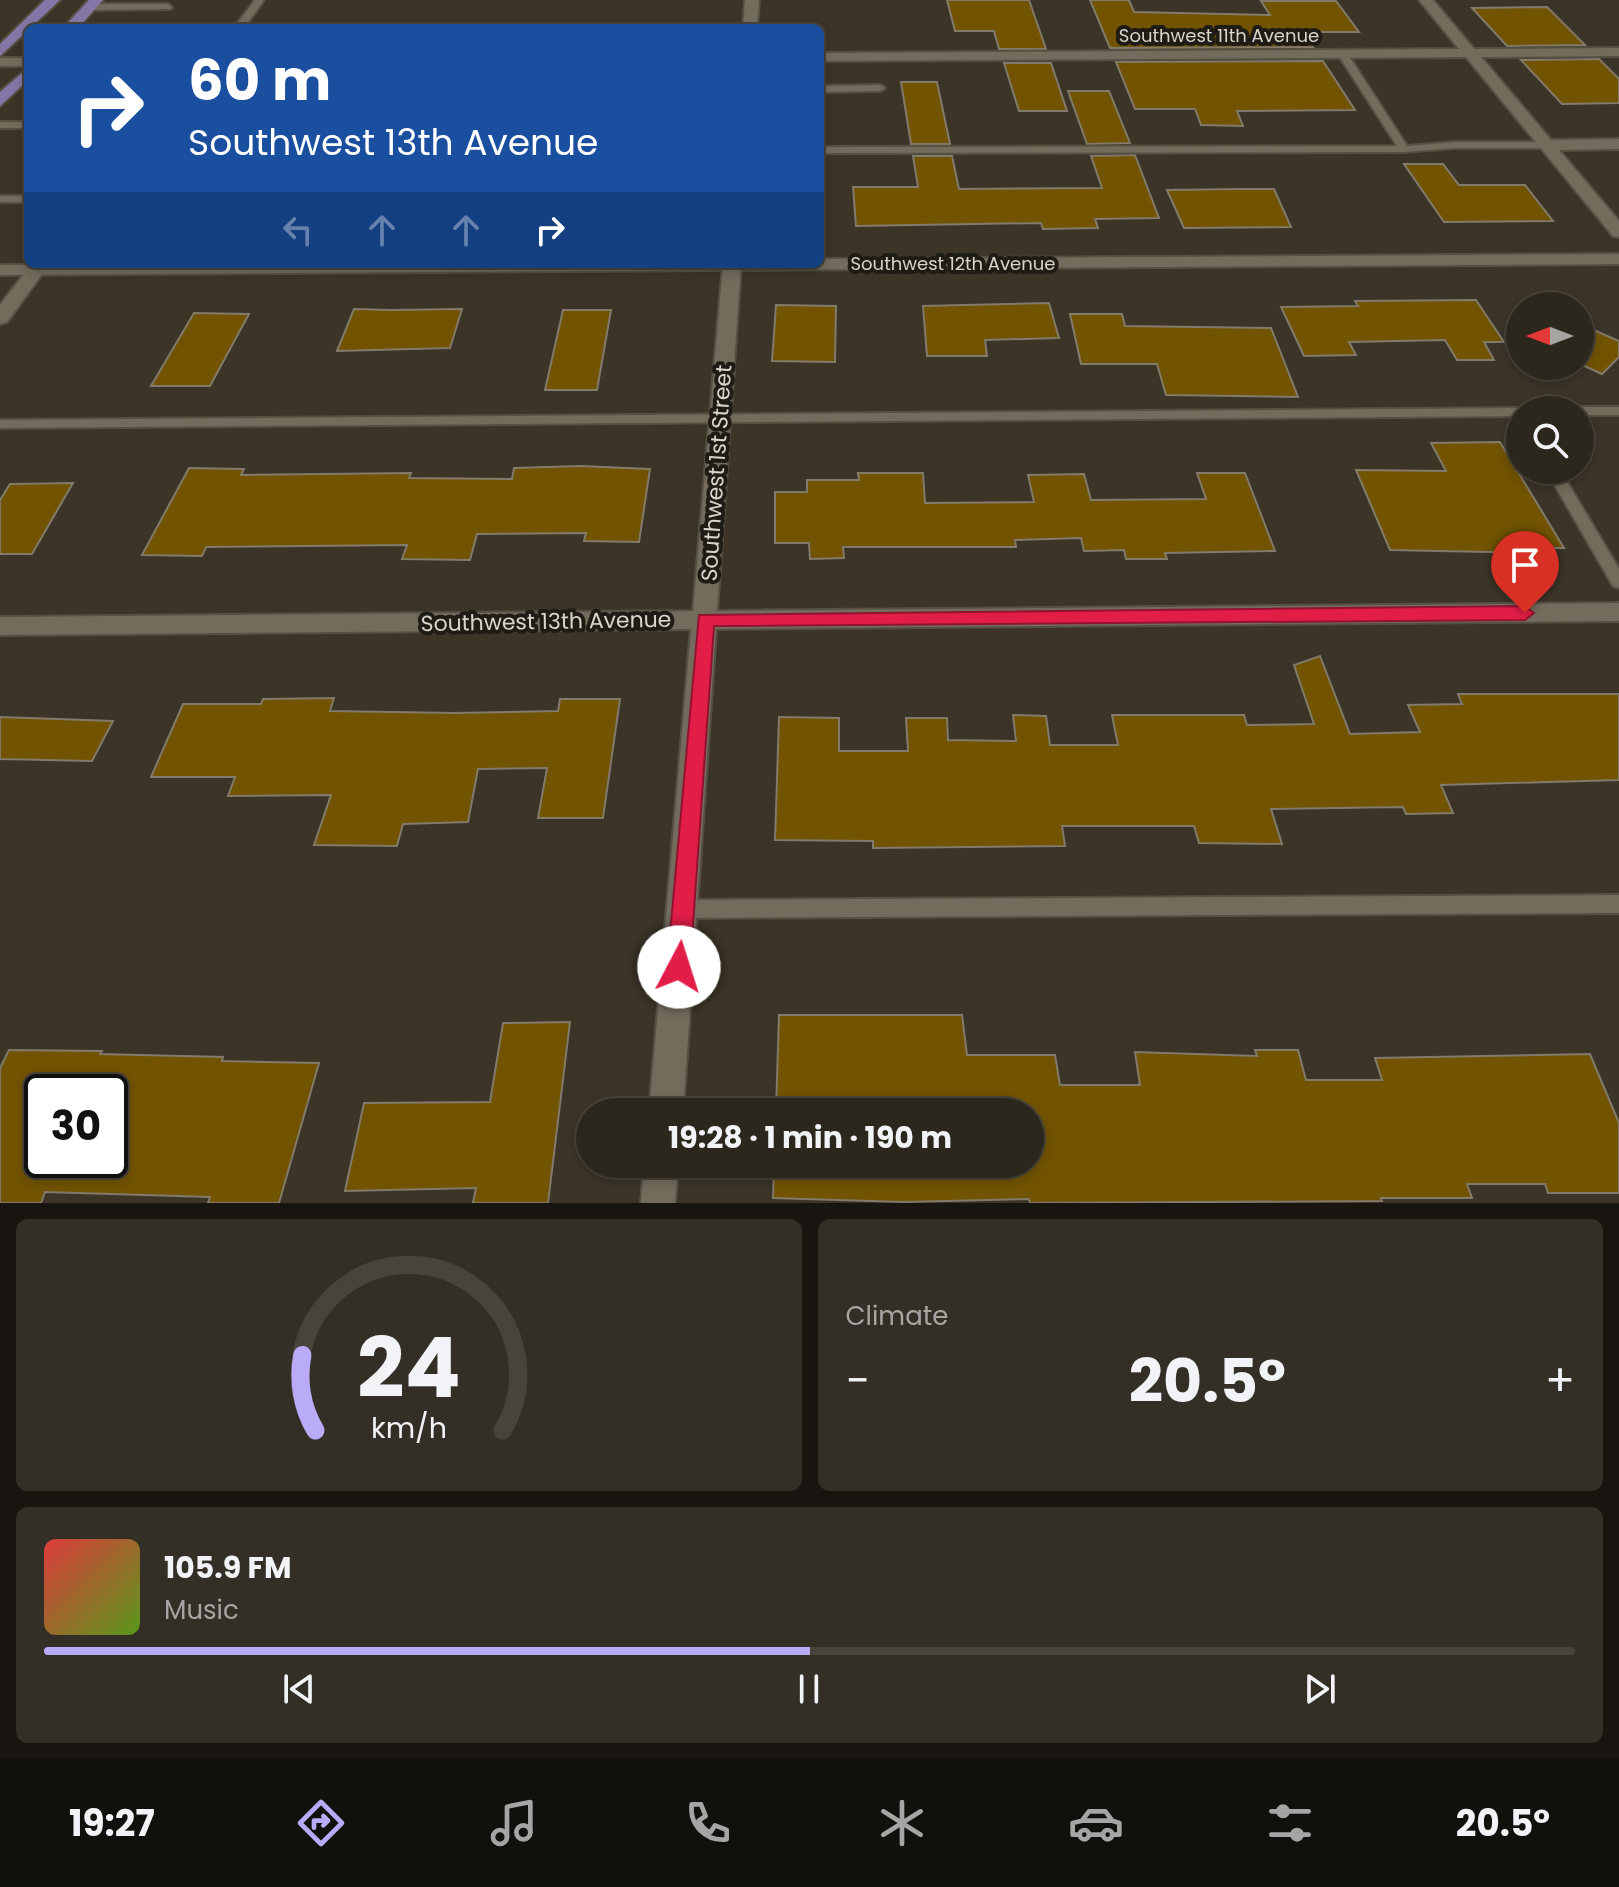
<!DOCTYPE html>
<meta charset="utf-8">
<style>
:root{--surface:#2c271d;--page:#342f26;--text:#f1f3f6;--muted:#a6a5a4;--line:#48443b;--accent:#b9abf7}
body{margin:0;font-family:Poppins,sans-serif;background:var(--page);color:var(--text);height:100vh;display:flex;flex-direction:column;font-size:30px;white-space:nowrap}
*{box-sizing:border-box;margin:0}
p{font-size:26px;color:var(--muted)}
.icon{flex:none;width:44px;height:44px;fill:none;stroke:currentColor;stroke-width:2;stroke-linecap:round;stroke-linejoin:round}
.map{position:relative;height:1203px;overflow:hidden}
.drawer{display:flex;flex-direction:column;gap:16px;padding:16px;background:#181510;flex:1}
.drawer>*{flex:none}
.guide{position:absolute;left:24px;top:24px;width:800px;height:244px;border-radius:12px;box-shadow:0 4px 12px #0003,0 0 0 2px var(--line);background:#1a4fa0;color:#fff;overflow:hidden}
.needle{width:52px;rotate:270deg}
.buttons{position:absolute;left:1506px;top:292px;display:grid;gap:16px}
.buttons a{display:grid;place-items:center;width:88px;height:88px;border-radius:50%;background:var(--surface);box-shadow:0 4px 12px #0003,0 0 0 2px var(--line);font-size:40px}
.speed{position:absolute;left:24px;top:1074px;display:flex;gap:16px;font-size:40px;font-weight:700;text-align:center}
.speed>*{display:grid;place-content:center;width:104px;height:104px;border-radius:50%;background:var(--surface);box-shadow:0 4px 12px #0003,0 0 0 2px var(--line);line-height:1}
.speed .limit{border:4px solid #111;border-radius:12px;background:#fff;color:#111}
.pin{position:absolute;display:grid;place-items:center;width:68px;height:68px;color:#fff;margin:-82px -34px;border-radius:50% 50% 50% 0;rotate:-45deg;box-shadow:0 0 8px #0007}
.pin .icon{rotate:45deg}
.me{position:absolute;width:88px;margin:-44px;rotate:5deg;stroke-linejoin:round;filter:drop-shadow(0 0 6px #0008)}
.turn{display:flex;align-items:center;gap:28px;height:168px;padding:0 32px;font-size:36px}
.turn .icon{width:104px;height:104px;stroke-width:2.5}
.turn b{display:block;font-size:56px;line-height:68px}
.lanes{display:flex;align-items:center;height:76px;padding:0 32px;background:#0003;justify-content:center;gap:40px;direction:ltr}
.lanes .off{opacity:.35}
.big{font-size:60px;font-weight:700;line-height:1.1}
.drawer .tile{flex:1;display:flex;flex-direction:column;justify-content:center;gap:12px;min-width:0;padding:0 28px;border-radius:12px;background:var(--page)}
.drawer .dial{align-items:center;gap:0}
.dial svg{height:208px;overflow:visible;fill:none;stroke:var(--line);stroke-width:7;stroke-linecap:round;text-anchor:middle}
.dial text{fill:var(--text);stroke:none}
.song{display:flex;align-items:center;gap:24px}
.cover{width:96px;height:96px;border-radius:12px;background:linear-gradient(135deg,hsl(0 70% 55%),hsl(90 70% 35%))}
.played{height:8px;border-radius:4px;background:linear-gradient(90deg,var(--accent) 50%,var(--line) 50%)}
.keys{display:flex;justify-content:space-around;direction:ltr}
.heat{display:flex;justify-content:space-between;align-items:center;font-size:44px;direction:ltr}
.drawer .tiles{flex:1;display:grid;gap:16px;grid-template-columns:1fr 1fr}
.tile:last-child{grid-column:span 2}
.trip{position:absolute;left:576px;top:1098px;width:468px;height:80px;border-radius:40px;background:var(--surface);box-shadow:0 4px 12px #0003,0 0 0 2px var(--line);font-weight:700;line-height:80px;text-align:center}
.menu{display:flex;height:128px;justify-content:space-around;align-items:center;background:#12100c;color:var(--muted)}
.menu .icon{width:56px;height:56px}
.menu .active{color:var(--accent)}
.menu b{font-size:36px;color:var(--text)}
.map>svg:first-child{display:block}
.building{fill:#715300;stroke:#827a6b;stroke-width:2;fill-rule:evenodd}
.lines{fill:none;stroke-linecap:round;stroke-linejoin:round}
.lane-casing{stroke:#555044;stroke-width:4}
.street-casing{stroke:#555044;stroke-width:4}
.secondary-casing{stroke:#555044;stroke-width:4}
.primary-casing{stroke:#555044;stroke-width:4}
.lane{fill:#736c5d;fill-rule:evenodd}
.street{fill:#736c5d;fill-rule:evenodd}
.secondary{fill:#736c5d;fill-rule:evenodd}
.primary{fill:#8476a6;fill-rule:evenodd}
.route{fill:#e11d48;stroke:#92132f;stroke-width:2}
.labels{text-anchor:middle;stroke-width:8;stroke-linejoin:round;paint-order:stroke}
.far-street-label{font-size:18px;fill:#d8d4cb;stroke:#1f1c16}
.street-label{font-size:22px;fill:#d8d4cb;stroke:#1f1c16}
</style>
<div class="map">
<svg width="1619" height="1203" viewBox="0 0 1619 1203">
<rect width="100%" height="100%" fill="#3b3427"/>
<path class="building" d="M947,0h82l17,49h-47l-5,-18h-39z
M1090,0h39l5,12 136,3 -9,-14h75l23,31h-55l9,15 -203,1z
M1547,7l38,38 -78,1 -35,-38z
M1599,59l20,20v24l-57,1 -41,-44z
M1323,61l32,49 -118,1 6,15 -42,-1 -6,-16h-60l-19,-47z
M1004,63h47l16,48h-48z
M901,82h36l13,62h-39z
M1068,91h41l21,52 -43,1z
M1135,155l24,63 -64,1 3,9 -55,1 -2,-6 -185,3 -3,-39h65l-5,-31h39l7,33 143,-1 -11,-32z
M1404,164h39l16,21h66l28,36 -109,1z
M1242,189h32l17,38 -107,1 -17,-38z
M1476,300l28,42h-20l10,18h-37l-12,-20 -96,2 7,13 -52,1 -23,-49 77,-1 -3,-5z
M1049,303l10,35 -74,2 2,16h-60l-4,-50z
M776,305l60,1 -1,56 -63,-1z
M354,309l37,1 71,-1 -12,39 -113,3z
M563,310h48l-14,80h-52z
M194,313l55,1 -39,72h-59z
M1070,314h52l3,12 146,2 27,69 -132,-2 -9,-31h-76z
M1580,324l39,17v16l-17,17 -22,-10z
M1500,442l64,106h-24l3,5 -153,-3 -34,-80 90,1 -15,-28z
M580,466l70,3 -11,73 -55,-1 2,-8 -109,1 -7,26 -68,-1 5,-14 -201,2 -4,9 -60,-1 47,-87 55,1 -3,6 170,-2 -2,5 103,1 2,-11z
M858,473h65l2,30 109,-1 -6,-27 56,-1 7,26 115,-1 -9,-26h48l30,78 -110,2 2,6h-41l-2,-9 -40,1 -3,-13 -66,2 1,7h-173l1,11 -34,1 -1,-16h-34v-51h32v-12h52z
M73,483l-41,71h-32v-54l10,-16z
M1320,656l30,78 70,-2 -12,-27 54,-1 -4,-10h161v86l-178,5 12,28 -47,1 -3,-7 -132,2 11,35 -83,-1 -5,-17h-132l3,20 -192,2v-7l-98,-1 4,-123 60,1v33h69l-2,-33h41l1,22 68,1 -3,-26 33,1 4,29h68l-6,-30h132l3,10 67,-1 -20,-59z
M334,698l-4,13 125,2 103,-2 2,-12h60l-17,119h-65l9,-50 -69,1 -10,53 -65,2 -6,22 -83,-1 17,-50 -103,1 7,-19h-84l32,-73h78l2,-5z
M0,717l113,4 -21,40 -92,-2z
M779,1015h183l5,40h88l5,30h80l-5,-33 122,4 -2,-6h43l8,30h76l-7,-22 215,-4 29,69v70h-71l-3,-9h-78l5,14h-91l1,3 -352,2 -1,-4 -125,3 -131,-4 1,-34h256v-52h-254z
M570,1022l-22,181h-75l3,-15 -131,3 19,-88 126,-1 13,-79z
M9,1050l93,1 -2,3 123,3 -1,4 97,2 -40,140h-71l2,-6 -165,-5 -4,11h-41v-135zM42,1092h68v68h-68z"/>
<g class="lines">
<defs>
<path id="lane" d="M255,0h9l-20,28h-10z
M168,4l4,3 -1,2 -82,1 -4,-3 4,-3z
M1342,50l5,3 60,93 48,-4h92l5,3 -5,3h-92l-51,4 -584,1v-6l577,-1 -60,-93z
M820,86l60,-1 5,3 -5,3 -60,1z
M0,122h28v6h-28z
M0,196h28v6h-28z
M1580,407h39v8h-39v-5h-6z
M1520,408l6,2h-6v6l-1520,12v-8z
M1561,479l5,1 53,89v19l-6,-2 -59,-102z
M1619,895v18l-935,5 -7,-3 -3,-6 3,-6 7,-3z"/>
<path id="street" d="M745,0h14l-2,28h-14z
M1419,0h14l41,49 145,-1v8l-138,1 70,83 68,-1v10l-60,1 60,71v16l-6,-1 -147,-179 -646,4v-8l639,-4z
M0,58h28v8h-28z
M723,264h18l-24,347 902,-8v18l-903,8 -33,483h-34l42,-483 -691,6v-18l693,-6z
M36,265l9,5 -38,52 -7,2v-19l30,-39z
M644,1164h34l-3,39h-34z"/>
<path id="secondary" d="M1619,254v10l-1619,11v-10l820,-1v-5z"/>
<path id="primary" d="M45,0h15l-60,56v-12z
M89,0h14l-25,28h-15z
M28,68v12l-28,26v-14z"/>
</defs>
<use href="#lane" class="lane-casing"/>
<use href="#street" class="street-casing"/>
<use href="#secondary" class="secondary-casing"/>
<use href="#primary" class="primary-casing"/>
<use href="#lane" class="lane"/>
<use href="#street" class="street"/>
<use href="#secondary" class="secondary"/>
<use href="#primary" class="primary"/>
</g>
<path class="route" d="M1525,606l9,7 -9,7 -811,6 -24,341 -3,8 -8,3 -8,-3 -4,-8 32,-352z"/>
<g class="labels">
<g class="far-street-label">
<text x="1219" y="42">Southwest 11th Avenue</text>
<text x="953" y="270">Southwest 12th Avenue</text>
</g>
<g class="street-label">
<text transform="translate(716 473) rotate(-86)" y="8">Southwest 1st Street</text>
<text transform="translate(546 621) rotate(-1)" y="8">Southwest 13th Avenue</text>
</g>
</g>
</svg>
<div class="buttons">
<a><svg class="needle" viewBox="-14 -14 28 28"><path d="M0-13l5 13h-10z" fill="#e53935"/><path d="M0 13l5-13h-10z" fill="#a6a5a4"/></svg></a>
<a><svg class="icon" aria-label="search" viewBox="0 0 24 24"><circle cx="10" cy="10" r="6"/><path d="M15 15l6 6"/></svg></a>
</div>
<div class="speed"><div class="limit">30</div></div>
<div class="pin" style="left:1525px;top:613px;background:#d93025"><svg class="icon" aria-label="arrive" viewBox="0 0 24 24"><path d="M6 21V4h12l-3 4 3 4H6"/></svg></div>
<svg class="me" style="left:679px;top:967px" viewBox="-20 -20 40 40"><circle r="19" fill="#fff"/><path d="M0-13L10 11 0 6-10 11z" fill="#e11d48"/></svg>
<div class="trip">19:28 · 1 min · 190 m</div>
<div class="guide">
<div class="turn"><svg class="icon" aria-label="right" viewBox="0 0 24 24"><path d="M7 20v-9h11M14 6l5 5-5 5"/></svg><div><b>60 m</b>Southwest 13th Avenue</div></div>
<div class="lanes"><svg class="icon off" aria-label="left" viewBox="0 0 24 24"><path d="M17 20v-9H6M10 6l-5 5 5 5"/></svg><svg class="icon off" aria-label="ahead" viewBox="0 0 24 24"><path d="M12 20V5M6 11l6-6 6 6"/></svg><svg class="icon off" aria-label="ahead" viewBox="0 0 24 24"><path d="M12 20V5M6 11l6-6 6 6"/></svg><svg class="icon" aria-label="right" viewBox="0 0 24 24"><path d="M7 20v-9h11M14 6l5 5-5 5"/></svg></div>
</div>
</div>
<section class="drawer">
<div class="tiles">
<div class="tile dial"><svg viewBox="0 0 100 80">
<path d="M14 69A42 42 0 1 1 86 69"/>
<path d="M14 69A42 42 0 0 1 9 40" stroke="#b9abf7"/>
<text x="50" y="56" font-size="32" font-weight="700">24</text>
<text x="50" y="72" font-size="11">km/h</text>
</svg></div>
<div class="tile"><p>Climate</p>
<div class="heat"><a>−</a><b class="big">20.5°</b><a>+</a></div>
</div>
<div class="tile">
<div class="song"><i class="cover"></i><div><b>105.9 FM</b><p>Music</p></div></div>
<div class="played"></div>
<div class="keys"><svg class="icon" aria-label="previous" viewBox="0 0 24 24"><path d="M18 5L8 12l10 7zM5 5v14"/></svg><svg class="icon" aria-label="pause" viewBox="0 0 24 24"><path d="M8 5v14M16 5v14"/></svg><svg class="icon" aria-label="next" viewBox="0 0 24 24"><path d="M6 5l10 7-10 7zM19 5v14"/></svg></div>
</div>
</div>
</section>
<nav class="menu">
<b>19:27</b>
<svg class="icon active" aria-label="directions" viewBox="0 0 24 24"><path d="M12 3l9 9-9 9-9-9zM9 14v-3h6M13 9l2 2-2 2"/></svg>
<svg class="icon" aria-label="music" viewBox="0 0 24 24"><path d="M9 18V5l10-2v13"/><circle cx="6" cy="18" r="3"/><circle cx="16" cy="16" r="3"/></svg>
<svg class="icon" aria-label="phone" viewBox="0 0 24 24"><path d="M5 4h4l2 5-3 2q2 4 5 5l2-3 5 2v4C11 20 4 13 5 4z"/></svg>
<svg class="icon" aria-label="climate" viewBox="0 0 24 24"><path d="M12 3v18M4 7l16 10M4 17L20 7"/></svg>
<svg class="icon" aria-label="car" viewBox="0 0 24 24"><path d="M5 17H2v-5l4-1 3-4h7l3 4 3 1v5h-3M9 17h6M6 11h13"/><circle cx="7" cy="17" r="2"/><circle cx="17" cy="17" r="2"/></svg>
<svg class="icon" aria-label="filters" viewBox="0 0 24 24"><path d="M4 7h16M4 17h16"/><circle cx="9" cy="7" r="2"/><circle cx="15" cy="17" r="2"/></svg>
<b>20.5°</b>
</nav>
